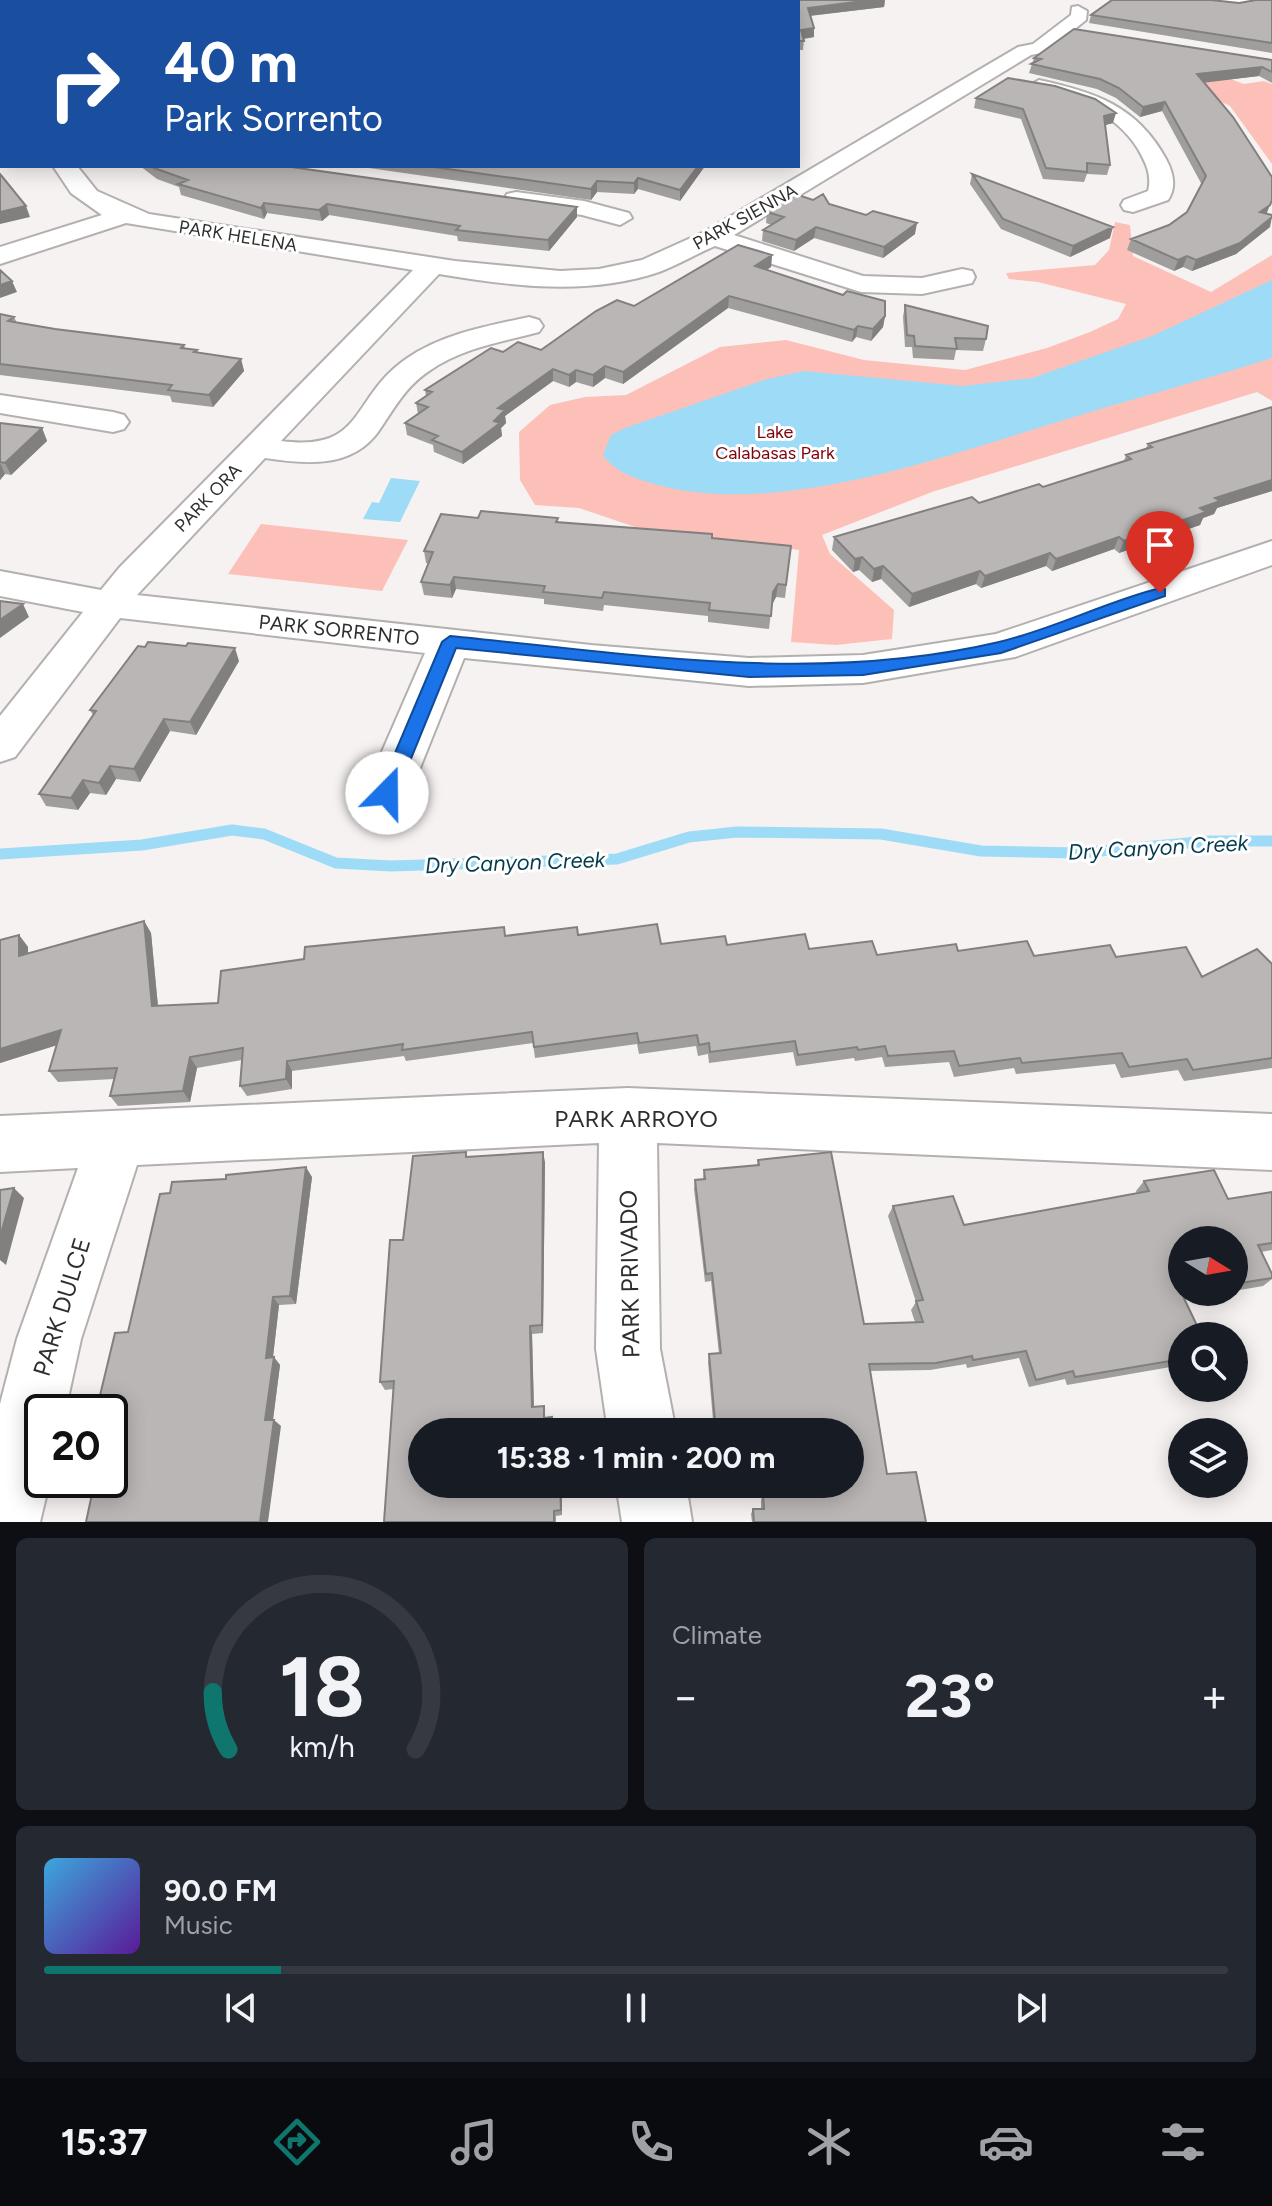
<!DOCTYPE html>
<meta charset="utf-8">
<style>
:root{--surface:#171b24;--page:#242831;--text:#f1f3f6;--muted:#9ea1a6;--line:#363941;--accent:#0f766e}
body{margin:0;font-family:Figtree,sans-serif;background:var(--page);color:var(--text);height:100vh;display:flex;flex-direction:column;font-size:30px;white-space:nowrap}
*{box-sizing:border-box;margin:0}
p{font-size:26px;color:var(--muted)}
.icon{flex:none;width:44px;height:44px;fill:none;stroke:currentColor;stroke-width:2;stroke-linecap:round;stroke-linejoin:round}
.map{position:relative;height:1522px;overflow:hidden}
.panel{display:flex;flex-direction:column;gap:16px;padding:16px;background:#0d0f14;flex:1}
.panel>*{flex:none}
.top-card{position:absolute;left:0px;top:0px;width:800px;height:168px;box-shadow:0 4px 20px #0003;background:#1a4fa0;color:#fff;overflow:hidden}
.needle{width:52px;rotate:101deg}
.fabs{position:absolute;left:1168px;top:1226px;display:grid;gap:16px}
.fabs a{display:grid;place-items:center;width:80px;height:80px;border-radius:50%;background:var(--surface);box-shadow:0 4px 20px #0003;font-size:40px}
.speed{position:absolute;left:24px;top:1394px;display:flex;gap:16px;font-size:40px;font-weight:700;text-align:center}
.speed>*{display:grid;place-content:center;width:104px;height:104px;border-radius:50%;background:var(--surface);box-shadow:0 4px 20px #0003;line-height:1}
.speed .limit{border:4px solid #111;border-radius:12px;background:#fff;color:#111}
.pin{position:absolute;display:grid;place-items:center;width:68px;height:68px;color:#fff;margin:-82px -34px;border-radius:50% 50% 50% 0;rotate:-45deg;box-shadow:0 0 8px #0007}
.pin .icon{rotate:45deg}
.me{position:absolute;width:88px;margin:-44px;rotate:22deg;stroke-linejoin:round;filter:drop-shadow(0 0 6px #0008)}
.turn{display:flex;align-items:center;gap:28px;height:168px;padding:0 32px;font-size:36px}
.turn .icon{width:104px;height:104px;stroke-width:2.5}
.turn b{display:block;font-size:56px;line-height:68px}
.big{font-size:60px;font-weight:700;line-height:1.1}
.panel .card{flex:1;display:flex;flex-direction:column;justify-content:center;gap:12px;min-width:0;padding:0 28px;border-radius:12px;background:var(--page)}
.panel .dial{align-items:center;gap:0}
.dial svg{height:208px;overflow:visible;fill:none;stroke:var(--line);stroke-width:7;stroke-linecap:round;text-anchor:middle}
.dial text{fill:var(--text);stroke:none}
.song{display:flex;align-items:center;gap:24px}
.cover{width:96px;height:96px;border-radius:12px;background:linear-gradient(135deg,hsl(200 70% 55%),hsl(270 70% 35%))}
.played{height:8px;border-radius:4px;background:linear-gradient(90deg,var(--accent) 20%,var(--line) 20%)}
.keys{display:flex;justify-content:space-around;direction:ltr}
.heat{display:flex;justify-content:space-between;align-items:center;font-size:44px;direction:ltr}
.panel .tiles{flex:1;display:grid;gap:16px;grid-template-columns:1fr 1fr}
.card:last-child{grid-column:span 2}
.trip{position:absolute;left:408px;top:1418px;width:456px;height:80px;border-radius:40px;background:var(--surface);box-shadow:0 4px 20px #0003;font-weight:700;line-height:80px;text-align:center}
.tabs{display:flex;height:128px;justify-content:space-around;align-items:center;background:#090b0e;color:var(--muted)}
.tabs .icon{width:56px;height:56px}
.tabs .selected{color:var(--accent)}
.tabs b{font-size:36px;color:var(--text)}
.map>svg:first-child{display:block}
.green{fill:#fdc0b9}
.water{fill:#9edbf6}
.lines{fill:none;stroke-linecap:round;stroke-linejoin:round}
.stream{stroke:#9edbf6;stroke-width:11}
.minor-casing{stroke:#b3b0af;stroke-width:4}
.minor{fill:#fff;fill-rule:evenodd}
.wall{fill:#a09d9d}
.shaded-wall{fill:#827f7f}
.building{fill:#bab6b6;stroke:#827f7f;stroke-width:2}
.route{fill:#1a73e8;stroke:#114b97;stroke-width:2}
.labels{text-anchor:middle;stroke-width:6;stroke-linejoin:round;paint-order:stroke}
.far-street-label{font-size:18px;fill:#2f2e2e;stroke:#fff}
.far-park-label{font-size:18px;fill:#7e030c;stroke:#fff}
.street-label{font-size:20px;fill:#2f2e2e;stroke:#fff}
.water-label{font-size:22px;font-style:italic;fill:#053c4d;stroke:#fff}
.near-street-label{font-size:24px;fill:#2f2e2e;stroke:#fff}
</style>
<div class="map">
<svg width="1272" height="1522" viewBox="0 0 1272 1522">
<rect width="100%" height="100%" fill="#f6f2f1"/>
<path class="green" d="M1222,76l22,8 20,-3 8,3v80l-42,-58 -55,-26z
M1115,222l15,3 3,31 78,36 61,-37v146l-15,-9 -325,100 -110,43 8,19 64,56 -2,29 -56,6 -45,-3 8,-92 -164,-23 -56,-19 -44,-3 -15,-25 -1,-48 31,-27 35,-8 41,-2 94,-48 66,-7 78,20 101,10 82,-22 43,-16 28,-13 8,-15 -88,-22 -29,-3 -3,-6 89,-8 14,-15z
M261,524l147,16 -26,51 -154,-17z"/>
<path class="water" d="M1272,280v78c-65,21 -132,39 -198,59 -122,36 -294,103 -420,67 -20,-6 -39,-12 -51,-29l8,-20 14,-7 142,-49 37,-8 159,15 69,-8 120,-42z
M391,478l29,3 -20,41 -37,-3 9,-17 7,1z"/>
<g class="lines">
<path class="stream" d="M0,854l142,-9 90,-15 32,4 72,29 55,3 226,-7 72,-22 48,-5 144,2 100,17 96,2 133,-12h62"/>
<defs>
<path id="minor" d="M717,0h18v2h-18z
M1194,0h62l2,3c-11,9 -53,6 -64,-3z
M1078,6l9,5 -1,9 -40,32 -15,3 -297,180 129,41 59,2 40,-9 10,2 3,6 -3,6 -50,11 -61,-2 -146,-46c-19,8 -37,19 -56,26 -70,24 -149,14 -220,2l-158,167c85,11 68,-42 125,-82 36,-25 81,-33 123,-42l10,3 4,6 -4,6c-38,10 -77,16 -110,39 -24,16 -35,38 -51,61 -27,37 -73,32 -113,26l-128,137 454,50 158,13 114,-3 133,-21 276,-93v24l-257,92 -152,26 -114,3 -285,-28 -54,135 -7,12 -16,5 -16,-5 -7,-12 61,-140 -305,-35 -105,139 -15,5v-46l83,-104 -83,-16v-25l101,19 18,-22 294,-298 -287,-47 -126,41v-17l102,-32 -31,-22 -18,-27h24l20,25 52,23 306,47 105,10 39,-2 43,-9 62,-28 314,-185 15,-3 38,-29 1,-8z
M0,34l2,1v13l-2,-1z
M1039,80c56,12 98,26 127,79 7,13 11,28 2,41l-35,12 -9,-2 -3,-5 3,-5 24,-9c4,-16 -2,-28 -10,-42 -25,-40 -63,-48 -106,-59l-3,-4z
M516,192l68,9 45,12 3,5 -12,7 -38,-10 -75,-11 -3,-5 3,-5z
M0,395l113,17 11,3 5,7 -5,7 -11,3 -113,-19z
M628,1088l644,26v56l-615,-27 3,206 16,83h-68l-12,-83 3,-206 -462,22 -56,174 -16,73h-23v68h8l-10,42h-40v-118l17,-65 61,-171 -78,4v-56z
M616,1484h70l6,38h-70z"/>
</defs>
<use href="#minor" class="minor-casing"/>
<use href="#minor" class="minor"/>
</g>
<path class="wall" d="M0,0h452l-30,2h-420v17l-2,-1z
M749,0h136l-1,7 -74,9 4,12v9l-10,2 -1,11h-4l-1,9v-57h-49z
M1272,0v53l-183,-30 2,-8z
M1034,58l238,2v23l-13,-7 -55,6 62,131 4,14 -34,27 -44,17 -9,-4 -9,4 -47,-21 4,-11 38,-14 18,-13 15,-27 -40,-74 -22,6 -24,-19 -19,-9 -68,-16z
M976,98l137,25 -8,2 5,40 -3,10 -20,-1 -3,8 -41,-3 -22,-60 -47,-11z
M140,166h144l293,41v10l-28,34 -91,-10 -1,-5 -128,-21 -7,6 -55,-8 -3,6 -83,-24 -2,-8 -22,-8z
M355,166h350l-25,35 -42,-12 -4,5 -37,-2 -6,8z
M972,174l138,64 -40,19 -69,-28 -31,-45z
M829,204l86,30 -32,24 -69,-20 -20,13 -32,-10 1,-11 9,-5 -6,-2 1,-11z
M772,255l-1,12 -5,3 119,46 -2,11 -12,14 -15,-4 -4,5 -124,-34 -105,76 -18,-6 -12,9 -17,-5 -7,5 -16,-6 -48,35 1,7 -5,5 1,8 -39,28 -29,-12 -1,-7 -26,-10 -2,-12 13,-9 -2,-11 10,-7 -1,-6 78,-38 38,-2 93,-44z
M905,305l81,34 -3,12 -27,-1 -2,10 -41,-2 -1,-11h-7l-2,-30z
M0,314l14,3 3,6 38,6 129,16 1,3 12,2 1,3 43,6 3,12 -31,36 -41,-5 -2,-6 -170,-21z
M1272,407v84l-55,17 -3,6 -11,4 -3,7 -81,28 -5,-4 -62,22 -6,-5 -65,22 -5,-4 -67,23 -28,-28 -9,3 -13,-12 -6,2 -21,-22 2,-13 209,-50 81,-26 2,-6 20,-7 2,-4z
M0,423l42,5 5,13 -36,34 -6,-1 -5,6z
M478,518h80v5l233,23 -6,52 -9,-1 -4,7 -3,25 -61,-7v-6l-104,-11 -1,6 -59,-7v-5l-88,-10 -4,9 -28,-3 -3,-13 8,-18 -3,-1 -2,-12z
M186,646l53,15 -43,74 -26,-4 -30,51 -24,-3 -10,16 -16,-2 -12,17 -32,-4 -7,-12 54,-79 -3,-5z
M144,921l7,12 7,73 60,-3 288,-67 72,-1 83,9 66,1 82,4 68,6 81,-4 76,5 82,1 86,20 70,-13v104l-88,13 -6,-11 -57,8 -6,-14 -99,10 -2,-6 -60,9 -5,-15 -64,5 -3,-10 -27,4 -1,-3 -58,8 -3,-14 -84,11 -1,-9 -10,2 -2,-10 -57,8 -2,-10 -102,14 -2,-15 -127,18 -2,-5 -112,15v18l-45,7 -7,-10 2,-26 -45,8 -7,34 -72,4 -8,-10 4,-17 -56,3 -9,-11 8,-26 -57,18v-123l19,-5 9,12v7z
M466,1152l1,5 78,5 -2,171 -11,1 2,73 11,6v5l7,-1 2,15h-132v52h140v31l-6,1v6h-172l9,-133 -8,1 -5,-8 23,-142z
M758,1160l106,164 51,-2 -4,-12 5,-8 -28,-86 5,-10 71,19 173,-31 -1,-3 8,-10 84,18 44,-7v58l-11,2 11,22v5l-9,7 -29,5v-51l-52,52h44l-42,7 -2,37v29l-115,20 -2,-6 -36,8 -10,-29 -52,10 -1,-4 -36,6 -60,1 17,103 39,48h-174l-1,-8 2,-5h8v-9l2,-5 8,-1 -1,-10h80v-52h-136l-6,-70 1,-8h10l-8,-73 -6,1 -11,-93 1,-9 8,-1 1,-9 53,-4z
M312,1177l-16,127 -17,1 -6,52 7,8 -7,55 8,6 -153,-94 42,-139 56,-14z"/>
<path class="shaded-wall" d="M871,0h14l-1,7 -77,9 1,-8z
M814,28v9l-14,2 1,-9z
M1262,67l-3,9 -65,8 3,-10z
M1165,102l-3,9 -22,6 3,-10z
M1116,113l-3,10 -11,3 2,-10z
M0,135l2,1v10h-2z
M698,166h7l-25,35v-11z
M638,178v11l-4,5v-11z
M597,181v11l-6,8v-11z
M1272,200l-6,15 -6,-3z
M264,203l3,10 -3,6 -3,-11z
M327,204l2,11 -7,6 -3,-11z
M26,206l4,11 -30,7v-12z
M577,207v10l-28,34 -1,-11z
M1272,217l-2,10 -34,27 -44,17 4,-11z
M917,223l-2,11 -32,24 1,-11z
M816,227l-2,11 -20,13 2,-11z
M1113,227l-3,11 -40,19 3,-11z
M772,255l-1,12 -17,11 1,-12z
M1187,256l-4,11 -9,4 4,-11z
M12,281l5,11 -17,6v-13z
M729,296l-1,12 -105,76v-12z
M885,316l-2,11 -12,14 2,-12z
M858,326l-2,11 -4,5 2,-12z
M241,359l3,12 -31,36 -4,-12z
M605,366v12l-12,9v-12z
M553,369v12l-48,35 1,7 -5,5 1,8 -39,28 -1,-12 32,-31 4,-13z
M576,370v12l-7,5v-12z
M42,428l5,13 -36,34 -6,-12z
M0,463l5,11 -5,6z
M1272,480v11l-55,17 -3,6 -11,4 -3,7 -81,28 5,-12 76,-33 15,-10z
M1119,537l-5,12 -62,22 4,-12z
M1050,553l-4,13 -65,22 4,-12z
M862,557l-3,13 -6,2 2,-13z
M883,566l-2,13 -9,3 2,-13z
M980,571l-4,13 -67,23 3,-13z
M454,577l2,12 -4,9 -2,-13z
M778,584l-2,13 -4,8 1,-13z
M23,604l6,13 -29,21v-18z
M235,648l4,13 -43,74 -6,-13z
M164,719l6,12 -30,51 -6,-13z
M110,766l6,13 -10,16 -7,-12z
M83,780l7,13 -12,17 -7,-12z
M144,921l7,12 8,85 -7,-12z
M19,935l9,12v21l-9,-12z
M61,1030l9,11 -70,22v-14z
M190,1057l7,11 -7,34 -7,-11z
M287,1061l5,10v18l-6,-10z
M543,1152l2,10 -2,171 -1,-8z
M306,1167l6,10 -16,127 -6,-8z
M14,1188l10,10 -18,67 -6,-5v-23z
M273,1297l6,8 -7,60 -6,-7z
M530,1326l2,8 2,80 -2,-7z
M274,1357l6,8 -8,62 -7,-7z
M274,1420l7,6 -13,96h-8z
M560,1484h2v31l-1,-5z"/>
<path class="building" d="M0,0h295l-39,2h-254v4l-2,-1z
M507,0h189l-2,2h-187z
M752,0h119l-63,8 6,20 -13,2 3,11h-6v-39h-46z
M1112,0h99l28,3 17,-3h16v43l-181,-28z
M1074,29l198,31v12l-10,-5 -65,7 36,43 39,60v23l-2,5 -10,7 12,3v2l-32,26 -44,17 -9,-4 -9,4 -47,-21 38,-14 18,-13 19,-36 -41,-74 -22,5 -24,-19 -19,-9 -69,-15 10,-5 -7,-1z
M1008,78l47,8 40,13 21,14 -12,3 6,49 -23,-2v9l-41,-4 -23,-59 -47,-11z
M151,166h133l293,41 -29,33 -92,-10 4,-4 -133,-22 -8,6 -55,-7 -3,5 -83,-24 10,-4 -34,-12z
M427,166h271l-18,24 -42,-12 -4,5 -37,-2 -6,8z
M0,174l26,32 -26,6z
M972,174l141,53 -40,19 -70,-27z
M792,193l21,7 10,-6 6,10 37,11 7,-4 44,12 -33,24 -68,-20 -20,13 -33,-10 21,-13 -17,-5 1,-4z
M738,245l34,10 -17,11 88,29 4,-4 38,10v15l-12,13 -15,-3 -4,4 -125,-34 -106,76 -18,-6 -12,9 -17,-5 -7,5 -16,-6 -55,39 7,2 -11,11 6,2 -38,29 -30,-12 6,-4 -33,-13 23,-16 -12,-4 16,-11 -7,-2 66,-42 12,4 15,-10 23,8 55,-39 21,-11 17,6z
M0,270l12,11 -12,4z
M905,305l83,21 -2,13 -31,-1 2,11 -42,-3 -1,-10 -7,-1z
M0,314l14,3 -6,4 47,8 129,16 -3,3 16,2 -3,2 47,7 -32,36 -41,-5 4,-5 -172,-21z
M1272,407v73l-57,18 5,3 -20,7 6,4 -82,29 -5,-4 -63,22 -6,-6 -65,23 -5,-5 -68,23 -29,-28 -9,3 -12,-12 -7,2 -21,-22 138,-40 7,6 60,-19 4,3 88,-28 -5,-4 26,-8 -4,-3z
M0,423l42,5 -37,35 -5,-1z
M481,511l77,7 -2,4 156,12v4l79,8 -5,39 -8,-1 -5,8 -2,24 -62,-6 1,-7 -106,-11 -2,6 -59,-6 2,-6 -91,-9 -4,8 -29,-3 12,-30 -9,-1 17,-37 37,4z
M0,601l23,3 -23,16z
M148,642l38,4 2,-3 47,5 -45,74 -26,-3 -30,50 -24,-3 -11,17 -16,-3 -12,18 -32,-4 57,-83 -6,-1 48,-64 7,1z
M144,921l8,85 66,-3 3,-32 83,-12 1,-12 199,-20 1,9 72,-9 1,8 79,-11 4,20 64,-8 2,9 78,-11 4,15 63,-8 5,14 79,-11 2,7 69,-10 7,15 76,-11 6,12 70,-10 16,30 55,-28 15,15v94l-79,12 -6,-11 -58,8 -7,-14 -100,10 -2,-5 -61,8 -5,-15 -66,5 -3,-10 -27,4 -1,-3 -59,8 -3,-14 -85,11 -1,-9 -10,2 -2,-10 -58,8 -2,-10 -103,14 -2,-15 -130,18 1,-6 -116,17 -1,18 -46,7 3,-38 -53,9 -7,34 -73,5 7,-28 -68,3 12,-41 -61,19v-109l19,-5v21z
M466,1152v5l77,-5 -1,173 -12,1 2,81 12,-1v12l8,-1v15h-130v52h138l1,26 -7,1v11h-170l10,-141 -14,1 10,-142h13l10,-84z
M831,1152l33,172 59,-2 -7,-21 7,-1 -30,-94 60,-10 11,29 185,-34 -5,-10 70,-11 14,29 44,-7v51l-14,2 14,29v4l-38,6v-44h-52v52h3h-4l21,44h-20v23l-107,18 -2,-6 -37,9 -10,-29 -53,9 -1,-4 -36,7 -67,1 18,110 29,-2 10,50h-172l-1,-13h11l-1,-14 11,-1 -1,-10h77v-52h-134l-7,-78 12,-1 -9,-80 -6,1 -11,-94 10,-1 -1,-9 55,-5 -1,-5z
M306,1167l-16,129 -17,1 -7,61 8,-1 -9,63h9l-14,102h-174l9,-42h15l1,-68h-15l19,-79 13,-1 32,-138 10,-1 2,-11 54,-3v-4z
M14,1188l-14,49v-47z"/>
<path class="route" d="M1160,588l5,1v7l-164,57 -138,22 -114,2 -293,-29 -59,145 -10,8 -9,-8 64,-151 8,-6c183,18 367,49 549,6 55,-13 106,-40 161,-54z"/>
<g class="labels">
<g class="far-street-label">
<text transform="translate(745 217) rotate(-29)" y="6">PARK SIENNA</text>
<text transform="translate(238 236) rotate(9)" y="6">PARK HELENA</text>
<text transform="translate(208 498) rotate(-46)" y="6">PARK ORA</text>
</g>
<g class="far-park-label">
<text x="775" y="438">Lake<tspan x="775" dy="21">Calabasas Park</tspan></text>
</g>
<g class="street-label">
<text transform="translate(339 630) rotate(6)" y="7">PARK SORRENTO</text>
</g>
<g class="water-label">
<text transform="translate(1158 847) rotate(-3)" y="8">Dry Canyon Creek</text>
<text transform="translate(515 862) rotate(-2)" y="8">Dry Canyon Creek</text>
</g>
<g class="near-street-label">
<text x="636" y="1127">PARK ARROYO</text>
<text transform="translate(630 1274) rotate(-91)" y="8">PARK PRIVADO</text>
<text transform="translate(62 1307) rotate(-73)" y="8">PARK DULCE</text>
</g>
</g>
</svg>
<div class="fabs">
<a><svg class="needle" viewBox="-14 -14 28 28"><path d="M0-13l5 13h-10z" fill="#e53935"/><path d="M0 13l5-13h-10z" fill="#9ea1a6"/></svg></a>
<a><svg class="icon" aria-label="search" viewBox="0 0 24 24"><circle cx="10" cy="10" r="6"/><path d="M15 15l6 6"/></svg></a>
<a><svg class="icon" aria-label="layers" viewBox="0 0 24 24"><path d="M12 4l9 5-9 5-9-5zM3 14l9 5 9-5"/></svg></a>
</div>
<div class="speed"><div class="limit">20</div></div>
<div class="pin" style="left:1160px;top:593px;background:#d93025"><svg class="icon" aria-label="arrive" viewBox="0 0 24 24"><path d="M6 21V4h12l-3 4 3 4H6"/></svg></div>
<svg class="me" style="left:387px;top:793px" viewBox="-20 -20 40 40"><circle r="19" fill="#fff"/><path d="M0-13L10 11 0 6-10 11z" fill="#1a73e8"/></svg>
<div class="trip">15:38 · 1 min · 200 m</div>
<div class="top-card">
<div class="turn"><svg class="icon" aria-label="right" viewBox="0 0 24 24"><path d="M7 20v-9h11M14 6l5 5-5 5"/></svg><div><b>40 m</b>Park Sorrento</div></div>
</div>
</div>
<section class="panel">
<div class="tiles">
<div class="card dial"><svg viewBox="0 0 100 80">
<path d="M14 69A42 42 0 1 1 86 69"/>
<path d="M14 69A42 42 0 0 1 8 47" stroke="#0f766e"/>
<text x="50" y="56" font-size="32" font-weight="700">18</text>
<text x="50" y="72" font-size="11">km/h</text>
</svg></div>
<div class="card"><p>Climate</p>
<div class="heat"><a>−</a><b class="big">23°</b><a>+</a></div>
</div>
<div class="card">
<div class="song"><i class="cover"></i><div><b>90.0 FM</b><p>Music</p></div></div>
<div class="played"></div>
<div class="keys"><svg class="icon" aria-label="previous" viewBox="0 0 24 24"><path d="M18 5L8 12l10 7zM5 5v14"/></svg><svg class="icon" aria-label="pause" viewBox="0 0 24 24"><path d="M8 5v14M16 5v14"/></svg><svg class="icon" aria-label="next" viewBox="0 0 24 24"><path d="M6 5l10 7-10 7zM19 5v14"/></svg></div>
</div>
</div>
</section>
<nav class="tabs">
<b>15:37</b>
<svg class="icon selected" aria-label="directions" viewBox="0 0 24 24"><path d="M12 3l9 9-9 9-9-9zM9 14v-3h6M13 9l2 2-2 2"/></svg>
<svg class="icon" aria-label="music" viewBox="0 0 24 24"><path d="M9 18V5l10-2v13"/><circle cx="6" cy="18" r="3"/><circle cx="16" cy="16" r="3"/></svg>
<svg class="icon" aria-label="phone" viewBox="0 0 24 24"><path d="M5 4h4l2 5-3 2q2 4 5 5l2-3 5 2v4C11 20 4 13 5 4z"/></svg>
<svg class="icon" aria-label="climate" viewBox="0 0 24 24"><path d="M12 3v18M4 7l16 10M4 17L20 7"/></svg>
<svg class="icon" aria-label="car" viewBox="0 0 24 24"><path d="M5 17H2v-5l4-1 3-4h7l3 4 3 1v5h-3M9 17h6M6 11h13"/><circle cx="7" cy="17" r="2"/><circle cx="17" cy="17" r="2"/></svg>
<svg class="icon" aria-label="filters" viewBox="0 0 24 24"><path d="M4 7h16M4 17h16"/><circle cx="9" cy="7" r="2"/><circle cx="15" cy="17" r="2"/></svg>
</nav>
